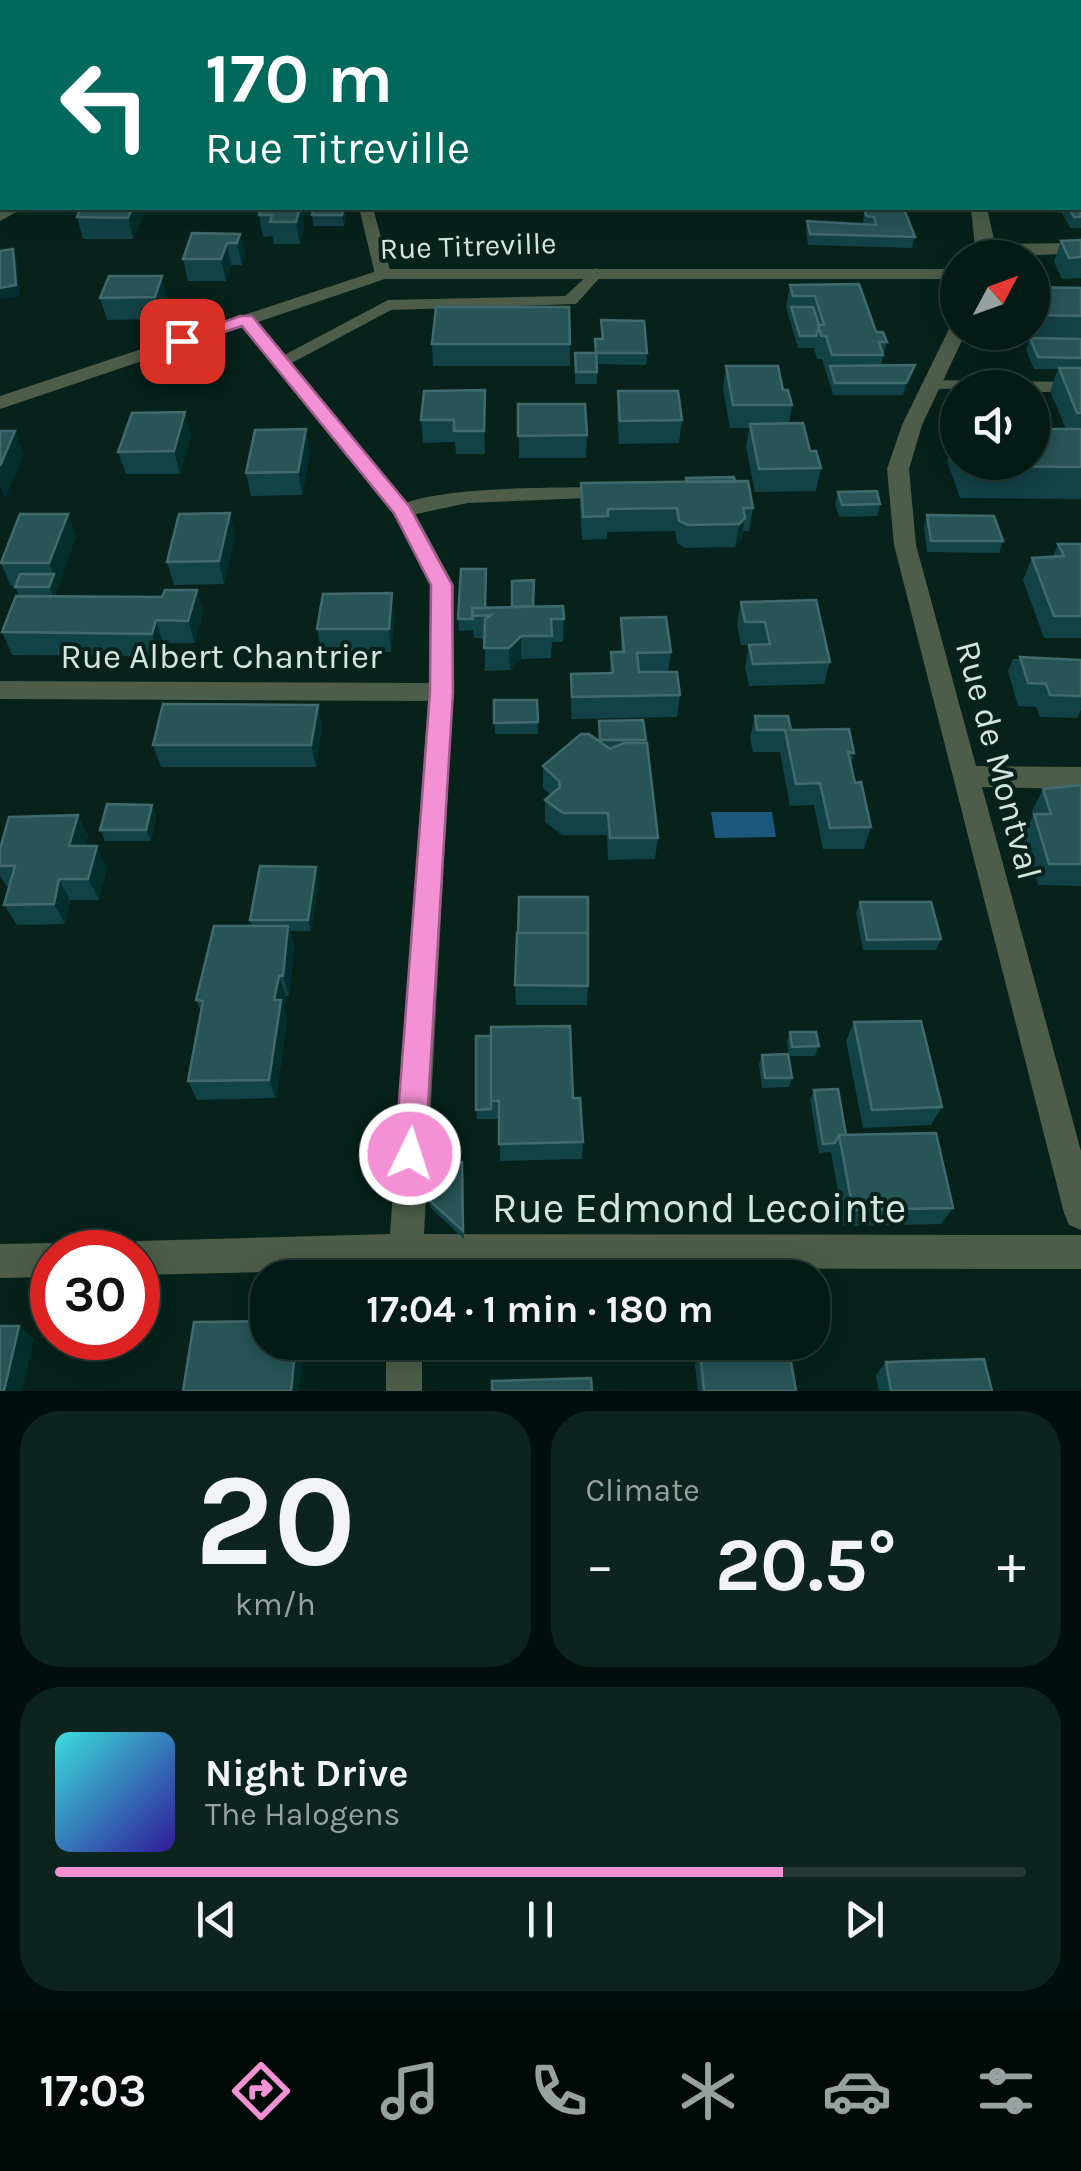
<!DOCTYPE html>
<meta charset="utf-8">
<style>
:root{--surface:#041a14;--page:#0d231d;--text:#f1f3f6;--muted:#97a1a0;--line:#253834;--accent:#f491d4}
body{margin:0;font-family:Karla,sans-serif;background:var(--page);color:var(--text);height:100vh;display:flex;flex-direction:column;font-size:38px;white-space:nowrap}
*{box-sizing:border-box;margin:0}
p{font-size:32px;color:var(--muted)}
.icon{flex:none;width:55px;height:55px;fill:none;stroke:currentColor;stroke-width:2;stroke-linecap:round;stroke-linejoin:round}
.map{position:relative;height:1391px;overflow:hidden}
.drawer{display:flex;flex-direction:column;gap:20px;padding:20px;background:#020e0b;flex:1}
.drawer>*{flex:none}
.top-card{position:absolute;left:0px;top:0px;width:1082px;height:210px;box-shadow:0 5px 25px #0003,0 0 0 2px var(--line);background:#00695c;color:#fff;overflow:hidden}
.needle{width:65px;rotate:49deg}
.buttons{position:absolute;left:940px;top:240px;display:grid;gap:20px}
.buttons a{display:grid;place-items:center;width:110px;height:110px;border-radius:50%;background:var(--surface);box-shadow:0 5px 25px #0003,0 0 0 2px var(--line);font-size:50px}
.speed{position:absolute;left:30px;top:1230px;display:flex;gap:20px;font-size:50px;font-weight:700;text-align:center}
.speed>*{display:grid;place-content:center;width:130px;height:130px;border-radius:50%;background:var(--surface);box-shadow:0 5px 25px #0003,0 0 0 2px var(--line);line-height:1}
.speed .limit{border:15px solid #d22;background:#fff;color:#111}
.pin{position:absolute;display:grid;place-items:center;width:85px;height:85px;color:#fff;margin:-42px;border-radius:20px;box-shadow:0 5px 15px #0006}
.me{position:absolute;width:110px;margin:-55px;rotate:4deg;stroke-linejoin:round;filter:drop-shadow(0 0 8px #0008)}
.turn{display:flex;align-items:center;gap:35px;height:210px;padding:0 40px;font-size:45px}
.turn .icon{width:130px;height:130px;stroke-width:2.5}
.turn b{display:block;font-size:70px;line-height:85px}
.big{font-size:75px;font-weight:700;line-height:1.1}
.drawer .widget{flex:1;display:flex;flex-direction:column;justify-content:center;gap:15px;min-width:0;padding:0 35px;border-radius:40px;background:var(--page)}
.drawer .dial{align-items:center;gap:0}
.dial b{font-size:130px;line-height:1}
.song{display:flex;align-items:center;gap:30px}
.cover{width:120px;height:120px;border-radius:15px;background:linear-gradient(135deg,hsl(180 70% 55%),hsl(250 70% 35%))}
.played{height:10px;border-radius:5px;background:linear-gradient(90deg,var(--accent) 75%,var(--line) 75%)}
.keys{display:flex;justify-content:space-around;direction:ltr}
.heat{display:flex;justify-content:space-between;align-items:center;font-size:55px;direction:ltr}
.drawer .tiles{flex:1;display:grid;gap:20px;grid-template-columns:1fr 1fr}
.widget:last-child{grid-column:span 2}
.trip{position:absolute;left:250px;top:1260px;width:580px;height:100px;border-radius:40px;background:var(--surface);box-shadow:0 5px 25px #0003,0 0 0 2px var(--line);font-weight:700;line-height:100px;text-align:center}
.menu{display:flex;height:160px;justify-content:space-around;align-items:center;background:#020a08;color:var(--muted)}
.menu .icon{width:70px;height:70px}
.menu .current{color:var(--accent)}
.menu b{font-size:45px;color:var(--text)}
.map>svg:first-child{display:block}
.built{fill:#062d23}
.water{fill:#1b587c}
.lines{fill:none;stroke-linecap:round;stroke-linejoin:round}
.lane{fill:#4d5d49;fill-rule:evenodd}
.street{fill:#4d5d49;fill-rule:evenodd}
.wall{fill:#114246}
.shaded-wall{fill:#042e2e}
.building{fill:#265457;stroke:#416a6c;stroke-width:2.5}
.route{fill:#f491d4;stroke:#9f5e8a;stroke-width:2.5}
.labels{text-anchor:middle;stroke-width:8;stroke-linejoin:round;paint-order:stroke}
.far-street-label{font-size:30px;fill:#d4e4de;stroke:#06221b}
.street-label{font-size:35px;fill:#d4e4de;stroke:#06221b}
.near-street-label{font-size:42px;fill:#d4e4de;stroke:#06221b}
</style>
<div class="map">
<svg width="1081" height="1391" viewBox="0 0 1081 1391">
<rect width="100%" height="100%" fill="#06221b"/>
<path class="built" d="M30,208h284l2,7h-301z"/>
<path class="water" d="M711,812h61l4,25 -61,1z"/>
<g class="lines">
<path class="lane" d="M359,208h14l18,66 -2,3 -14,-3z
M596,268l8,5 -28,31 -185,6 -103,55h-12l-3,-4 115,-61 177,-4z
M930,380l151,2v10h-49v-4l-108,1v-8z
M607,487l7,2 3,4 -3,4 -146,6 -66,14 -10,-6c27,-26 173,-23 215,-24z"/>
<path class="street" d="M207,0h14v2h-13z
M661,0h14l2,2h-14z
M905,0h15l2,2h-15z
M1080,25h1v8h-1z
M0,37h2v9h-2z
M4,208h20l-24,13v-12z
M971,208h16l8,36 86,-1v10l-105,5z
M383,269h575v10h-573l-127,43 156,189 40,74 -1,107 -29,542 657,1v34l-659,-1v10h-35v-9l-249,6v-23h-15l3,-6 12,-5 252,-7 38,-533 -428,-2v-18l429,2 1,-98 -33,-66 -154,-192 -243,82v-13z
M958,324v8h8l-44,93 -13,44 7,76 60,221 105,1v22l-99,-2 99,364v79l-12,-5 -5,-12 -170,-668 -7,-76 15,-44 47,-96z
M52,1243l14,9h-14v25l-52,1v-34z
M386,1342h36v49h-36z"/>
</g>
<path class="wall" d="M0,0h53v1l-51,1v19h-2z
M459,0h205v2h-205z
M1081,192v36h-11l-8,-15 -9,-1 -2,-4h29z
M81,208h59l3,8 -10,23h-50l-6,-22z
M261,208l43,16 -4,20h-26l-1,-8 -10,1 -4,-22z
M853,208h76l-1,4 -23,-1 10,26 -3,11 -104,-3 -2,-13 1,-11 56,3 1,-13h-10z
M312,215h34l-2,11h-31z
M240,234l5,21 -3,10h-11l-5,16h-38l-5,-22z
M1081,240v38l-19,1 -8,-17 7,-21z
M109,276l58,22 -7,21 -53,1 -7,-22z
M859,284l17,48 11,10 -6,23 31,12 -9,18h-70l-11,-36h-5l-3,-11h-16l-12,-41 4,-22z
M1081,288v211l-121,-1 -13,-37 10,-32 1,33h74l34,-33 -16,-38 8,-22h-24l-8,-19 4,-12 45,1 -44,-2 -2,-5h3v-31z
M601,320l46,33 -1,12 -49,-1v20h-22v-31h20v-14h6z
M432,344h138v22h-137z
M726,366l57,24 9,15 -3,18 32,45 -5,23 -61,1 -9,-45 3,-19h-19l-7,-39z
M485,390v64h-29l-1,-12 -32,1 -2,-23z
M618,391l64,29 -3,23 -60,1 -2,-30z
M518,404l69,31 -1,23h-67z
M191,435l-11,39h-54l-8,-22z
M310,452l-8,43 -51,1 -5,-23z
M686,478l49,4 18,26 -4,23h-6l-2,9 -6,7 -50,1 -8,-5 -2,-12 -68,1v7l-25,1 -2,-35 1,-22 104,-1z
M838,492l42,12 -3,12 -38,1 -4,-13z
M230,513l5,23 -11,48 -50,1 -7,-23z
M927,515l76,26 -4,12 -72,-1 -3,-25z
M76,536l-21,60 107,1 35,-7 6,23 -8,30h-32l-4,13 -147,-1 -10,-23 17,-36 -4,-10h-4l-10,-23z
M1058,544h23v94h-37l-21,-58 9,-22 21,-1z
M486,581v26l47,-1 31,13 -1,23h-11l-1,16 -30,1 -11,11 -25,1v-33h-11l-1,-8 -14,1 -1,-12z
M741,602l89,60 -6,22 -75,2 -4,-19 4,-22h-8l-4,-21z
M395,616l-4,36h-70l-4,-23z
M621,618l50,34 -3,20 12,23 -3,22 -106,2v-45l39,-1 1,-21h10z
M1020,657l61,3v50l-4,8 -37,-1 -4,-10 -18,-1 -10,-35 5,-12h6z
M494,700h43l1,34h-43z
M318,705l4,22 -6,40h-155l-8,-22z
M755,716l99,37 -3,12 4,18 16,44 -7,22h-41l-9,-44 -24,1 -10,-54h-27l-3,-14z
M599,721l47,19 12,98 -3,21 -47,1 -1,-25h-45l-17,-13v-22l6,-5 -8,-7v-22l56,-25z
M1081,785v101l-43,-1 -15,-49 10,-20 -1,-5 11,-22z
M152,805l4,11 -5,25h-46l-5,-11z
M78,815l10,21 -3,10 22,21 -8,33h-29l-5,24 -48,1 -13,-20 5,-18h-2l-7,-12v-26z
M319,878l-8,53h-21l4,16 -5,49h-3l-3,12 4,12 -11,78 -79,2 -9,-19 13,-70 -5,-11 56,-74 -2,-6z
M860,902l81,37 -5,11h-73l-7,-37z
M515,985l73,1 -1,19h-71z
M854,1022l88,85 -11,18 -68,3 -17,-87z
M790,1032l29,14 -4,10h-26l-2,-14z
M476,1036l97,62 10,44 -1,17 -82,2 -1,-42h-22z
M762,1055l30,23 -3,9 -27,1 -3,-24z
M814,1090l32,45 107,73 -12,16 -97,2 -13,-74 -12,1 -9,-54z
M463,1171l1,68 -33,-31 -2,-8z
M700,1352l96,39h-98l-3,-26z
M886,1362l106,29h-113l-3,-16z"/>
<path class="shaded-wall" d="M38,0h15v1l-14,1z
M185,0v2l-27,-1 15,-1z
M473,0h191v2h-191z
M736,0h35l-15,2h-20z
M2,159v26l-2,1v-25z
M132,208h8l3,8 -10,23 -5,-21z
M300,208h2l2,16 -4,20 -4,-22z
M344,208l2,7 -2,11 -2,-11z
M240,234l5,21 -3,10 -5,-22z
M227,243l4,22 -5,16 -5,-22z
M13,249l4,11 3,36 -20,4v-12z
M162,276l5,22 -7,21 -5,-22z
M915,365l-3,12 -9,18 3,-12z
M485,390l1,23 -1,41 -1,-23z
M185,412l6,23 -11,39 -6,-23z
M306,429l4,23 -8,43 -4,-23z
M15,431l9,23 -19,45 -5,-12v-21z
M230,513l5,23 -11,48 -5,-23z
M68,514l8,22 -22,63 -5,-12 5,-13 -5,-11z
M745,518l-4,22 -6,7 4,-23z
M197,590l6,23 -8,30 -7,-22z
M392,593l3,23 -4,36 -2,-23z
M156,620l7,23 -4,13 -7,-22z
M521,636v23l-11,11 -1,-22z
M318,705l4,22 -6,40 -5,-22z
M152,805l4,11 -5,25 -5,-11z
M78,815l10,21 -8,32 -11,-22z
M97,846l10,21 -8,33 -11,-21z
M316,867l3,11 -8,53 -3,-11z
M59,879l11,21 -5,24 -11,-20z
M288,926l6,21 -5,49 -6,-20z
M279,976l7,20 -3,12 4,12 -11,78 -7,-18 5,-80z
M19,1326l15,13 -12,52h-18z
M296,1342h9l-6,49h-8z"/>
<path class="building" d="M275,0h14l1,2h-41z
M0,144l2,1v14l-2,2z
M1080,192l1,25h-7l-5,-9h11z
M81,208h51l-4,10 -51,-1z
M261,208h39l-4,14h-26l2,-7h-13z
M313,208h31l-2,7h-30z
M880,208l24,1 11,28 -105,-3 -3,-13 69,4 -2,-8 -8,-1 -1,-6h16z
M192,233l48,1 -3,9h-10l-6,16h-38z
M1081,240v17l-12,1 -8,-17z
M13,249l3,36 -16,3v-37z
M109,276h53l-7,21 -55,1z
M859,284l17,48h7l4,10h-8l4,13h-51l-6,-19h-5l-3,-11h6l-9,-29h-22l-3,-11z
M1032,287l49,1v28l-42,-1 -7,-14z
M436,307h133l1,37h-138z
M791,307h22l6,18 -3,11h-16z
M601,320l43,1 3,32h-51l-1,-14h8z
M1030,338l51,1v19l-43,-1z
M575,353h21l1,19h-21z
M915,365l-9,18h-71l-5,-17z
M726,366h52l5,24h5l4,15h-59z
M1059,368h22v45h-4z
M485,390l-1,41h-30v-11h-33l3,-29z
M618,391h60l4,29 -62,1z
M518,404h67l2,31 -69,1z
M185,412l-11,39 -56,1 14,-39z
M803,423l7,28h6l5,17 -62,1 -9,-45z
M306,429l-8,43 -52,1 9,-43z
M1032,429h49v38l-111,-1 -1,-4h63z
M0,431h15l-15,35z
M734,477l1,5h-48l-1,-4z
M748,481l5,27h-10l2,10 -6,6 -51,1 -9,-4 -2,-13 -69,1v7l-25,1 -2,-34z
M877,491l3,13 -38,1 -4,-13z
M230,513l-11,48 -52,1 12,-48z
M20,514h48l-19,49h-48z
M927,515l67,1 9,25h-72z
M1058,544h23v72h-27l-22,-58 32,-2z
M461,569h25l-1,39h-13l1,11h-15z
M20,574h34l-5,13h-34z
M534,580l-1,26 -21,1v-26z
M165,590h32l-9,31 -32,-1 -4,14 -150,-2 14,-36 146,1z
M392,593l-3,36h-72l6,-35z
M816,600l14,62 -77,2 -4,-19 21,-1 -5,-22h-20l-4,-20z
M563,606l1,13h-13l1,17h-31l-12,12h-25l1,-29 6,-4 -19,1v-8z
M666,617l5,35 -34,1 2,19h38l3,23 -108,2 -1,-23 42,-1 -2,-21h13l-3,-34z
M1020,657l61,3v36l-31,-1 -4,-11 -18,-1z
M494,700h43l1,22 -44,1z
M163,704l155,1 -7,40h-158z
M755,716h33l3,14 58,-1 5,24 -6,-1 7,31 6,-1 10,45 -41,1 -10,-45 -24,1 -11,-54h-28z
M643,720l3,20h-46l-1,-19z
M581,734h8l21,15 14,-6h23l11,95h-48l-2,-25h-45l-18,-13 15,-13 -1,-6 -16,-15z
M1081,785v79h-32l-15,-50h17l-8,-25z
M107,804l45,1 -6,25h-46z
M78,815l-9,31h28l-9,33h-29l-5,25 -50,1 11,-39h-15v-17l9,-32z
M260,866l56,1 -8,53h-58z
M519,897h69v36h-70z
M860,902h71l10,37 -74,1z
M214,926h74l-5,50h-4l-5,24h7l-12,80 -81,1 15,-80 -7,-1z
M517,933h71v53l-73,-1z
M921,1021l21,86 -70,3 -18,-88z
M570,1026l3,72h7l3,44 -84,2v-43h-8v-74z
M790,1032h26l3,14 -27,1z
M476,1036h15v73l-15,1z
M788,1054l4,24h-27l-3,-23z
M838,1089l8,46h-7l-4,8 -12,1 -9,-54z
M936,1133l17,75 -100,2 -14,-75z
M462,1162l1,69 -34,-31v-37z
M268,1321v21h28l-5,49h-108l11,-69z
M0,1326h19l-15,65h-4z
M789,1350l7,41h-92l-4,-39z
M984,1359l8,32h-101l-5,-29z
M591,1378l1,13h-100v-10z"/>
<path class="route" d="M240,316h12l157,190 43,79 1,107 -28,462 -4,10 -11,4 -11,-4 -4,-10 35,-462 1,-107 -37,-72 -152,-187 -60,20 -9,-5z"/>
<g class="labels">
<g class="far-street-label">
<text transform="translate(468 246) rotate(-2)" y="10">Rue Titreville</text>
</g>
<g class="street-label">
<text x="221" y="668">Rue Albert Chantrier</text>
<text transform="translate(999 760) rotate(75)" y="12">Rue de Montval</text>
</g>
<g class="near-street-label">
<text x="699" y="1222">Rue Edmond Lecointe</text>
</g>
</g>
</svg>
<div class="buttons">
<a><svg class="needle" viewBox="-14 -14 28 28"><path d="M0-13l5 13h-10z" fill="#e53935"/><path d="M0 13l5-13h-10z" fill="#97a1a0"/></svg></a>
<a><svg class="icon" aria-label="sound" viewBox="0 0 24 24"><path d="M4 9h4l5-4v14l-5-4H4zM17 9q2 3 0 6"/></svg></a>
</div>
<div class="speed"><div class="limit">30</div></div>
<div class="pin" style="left:182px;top:341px;background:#d93025"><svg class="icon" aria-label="arrive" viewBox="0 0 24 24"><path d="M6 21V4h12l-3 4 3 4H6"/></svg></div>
<svg class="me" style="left:410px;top:1154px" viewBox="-20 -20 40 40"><circle r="17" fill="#f491d4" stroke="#fff" stroke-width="3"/><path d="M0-11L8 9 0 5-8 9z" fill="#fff"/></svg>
<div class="trip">17:04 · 1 min · 180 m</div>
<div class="top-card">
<div class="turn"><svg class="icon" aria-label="left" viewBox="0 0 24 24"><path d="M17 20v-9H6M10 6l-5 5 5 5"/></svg><div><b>170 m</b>Rue Titreville</div></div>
</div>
</div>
<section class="drawer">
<div class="tiles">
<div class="widget dial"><b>20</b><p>km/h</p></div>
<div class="widget"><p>Climate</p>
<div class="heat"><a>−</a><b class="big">20.5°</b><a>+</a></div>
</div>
<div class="widget">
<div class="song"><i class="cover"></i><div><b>Night Drive</b><p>The Halogens</p></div></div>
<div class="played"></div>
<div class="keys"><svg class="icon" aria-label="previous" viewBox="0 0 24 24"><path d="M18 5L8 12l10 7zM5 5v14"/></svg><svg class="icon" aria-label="pause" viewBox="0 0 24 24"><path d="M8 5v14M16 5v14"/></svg><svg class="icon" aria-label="next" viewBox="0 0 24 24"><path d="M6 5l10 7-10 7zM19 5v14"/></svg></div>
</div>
</div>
</section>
<nav class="menu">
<b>17:03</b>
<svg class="icon current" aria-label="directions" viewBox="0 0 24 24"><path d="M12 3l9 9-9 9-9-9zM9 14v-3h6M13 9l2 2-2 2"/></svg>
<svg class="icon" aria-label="music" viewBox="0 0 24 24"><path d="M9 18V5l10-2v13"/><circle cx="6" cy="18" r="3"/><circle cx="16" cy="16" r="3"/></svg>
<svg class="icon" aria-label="phone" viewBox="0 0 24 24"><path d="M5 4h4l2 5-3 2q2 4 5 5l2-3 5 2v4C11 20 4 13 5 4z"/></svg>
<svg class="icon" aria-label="climate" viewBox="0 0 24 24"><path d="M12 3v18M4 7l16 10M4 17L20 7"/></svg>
<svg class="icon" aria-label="car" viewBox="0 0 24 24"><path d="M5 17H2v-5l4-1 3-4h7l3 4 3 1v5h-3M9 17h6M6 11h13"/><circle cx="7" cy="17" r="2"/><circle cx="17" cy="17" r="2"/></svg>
<svg class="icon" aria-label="filters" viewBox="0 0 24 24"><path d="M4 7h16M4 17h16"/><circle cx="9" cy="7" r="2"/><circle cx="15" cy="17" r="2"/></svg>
</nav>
